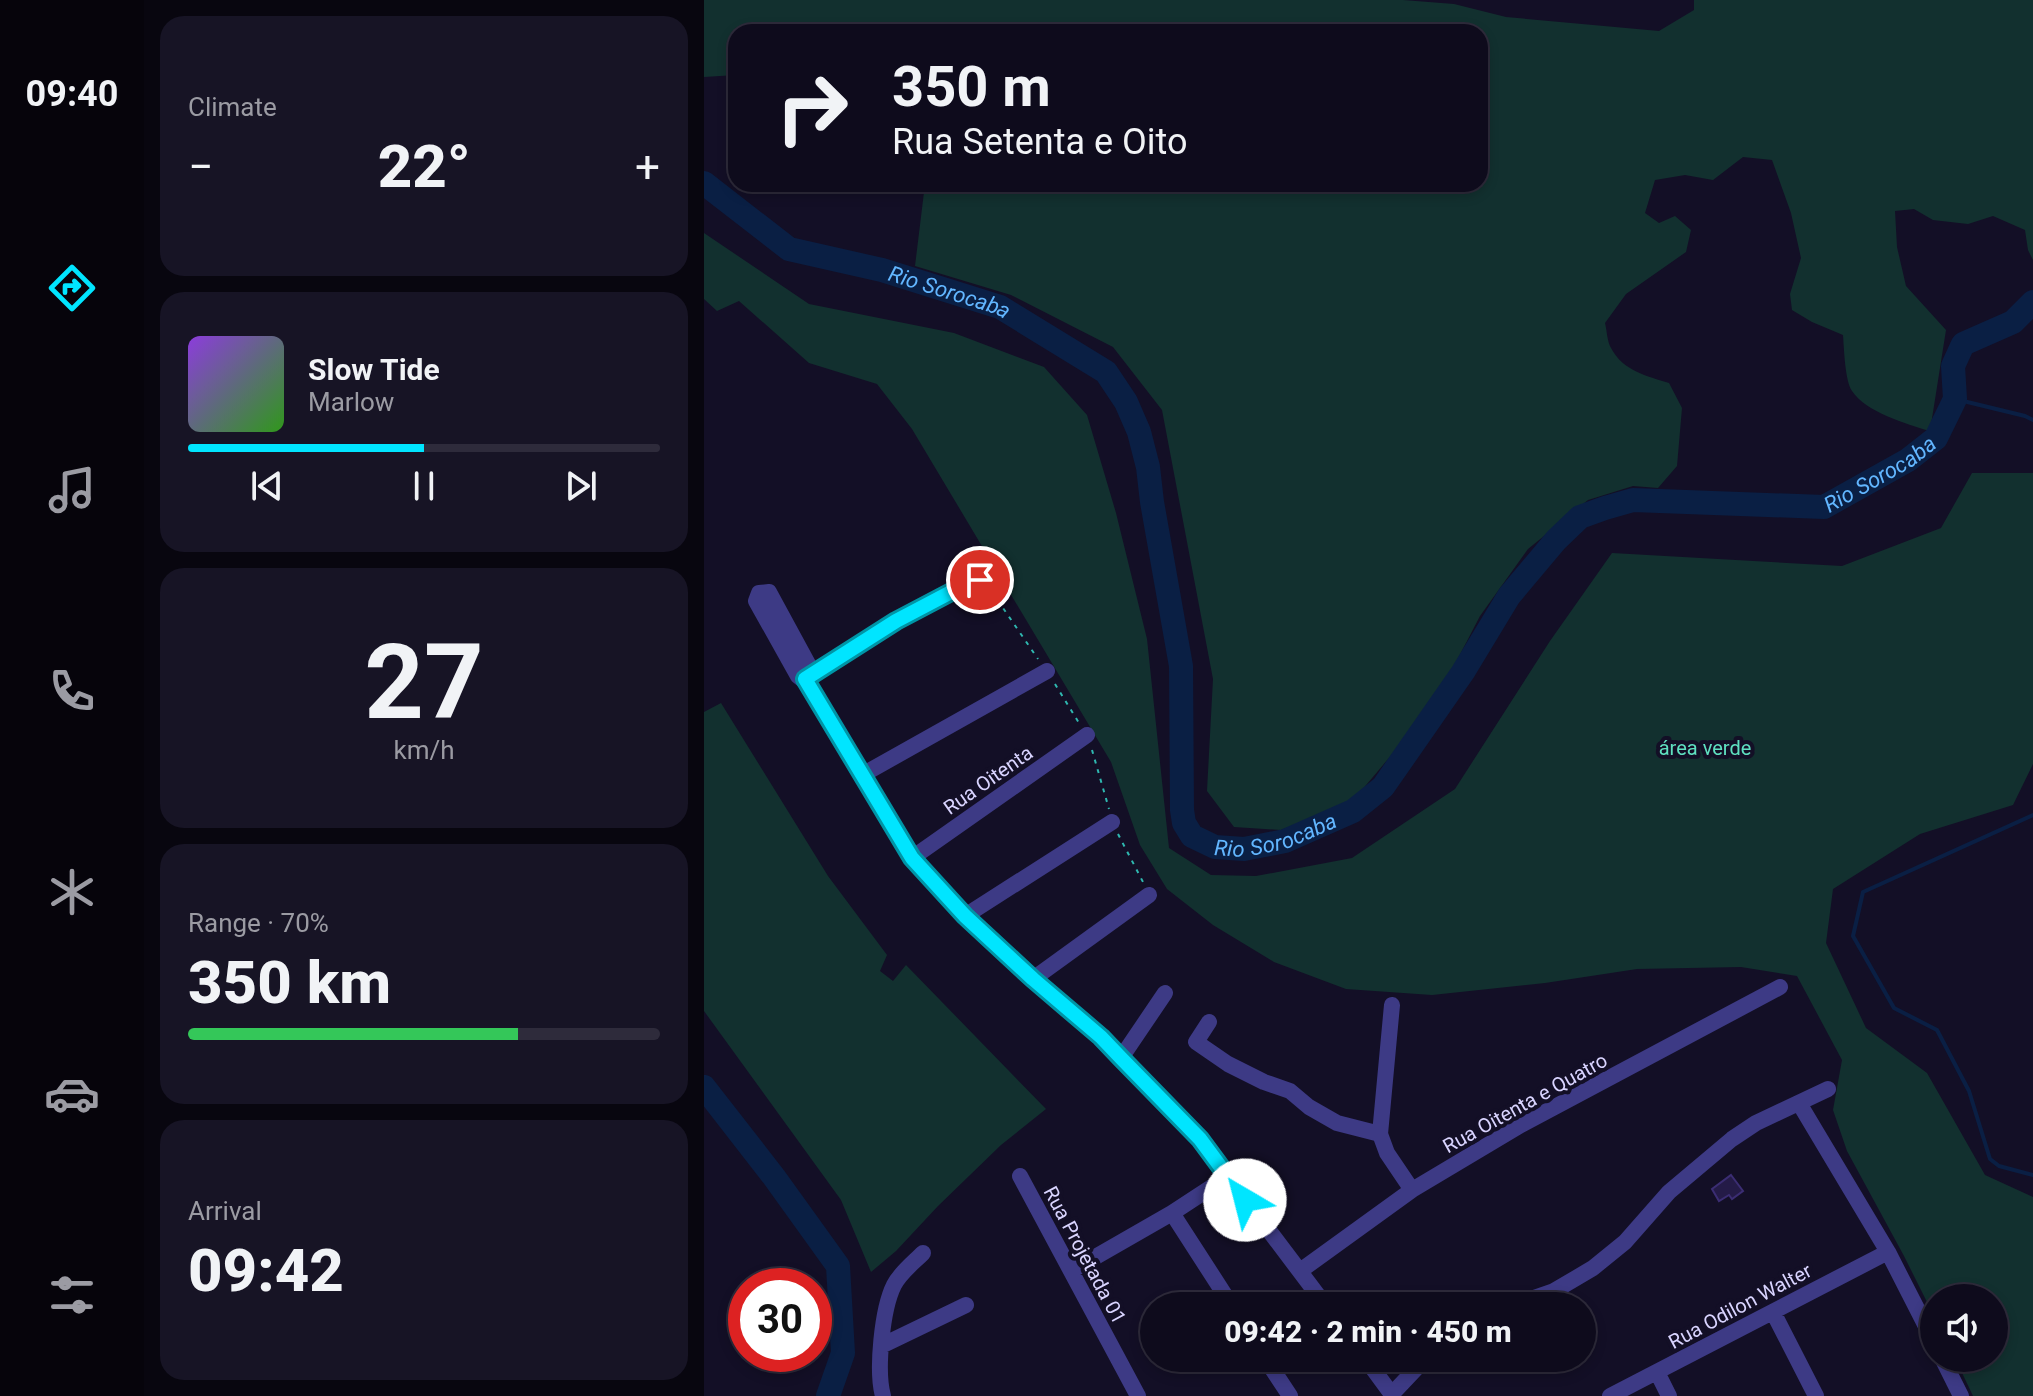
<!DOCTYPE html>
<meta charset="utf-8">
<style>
:root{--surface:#0e0b1c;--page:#171425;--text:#f1f3f6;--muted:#9b9ba3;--line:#2e2b3b;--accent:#00e5ff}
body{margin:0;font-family:Roboto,sans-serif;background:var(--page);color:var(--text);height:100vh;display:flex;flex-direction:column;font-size:30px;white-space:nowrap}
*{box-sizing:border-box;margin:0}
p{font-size:26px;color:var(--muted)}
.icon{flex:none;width:44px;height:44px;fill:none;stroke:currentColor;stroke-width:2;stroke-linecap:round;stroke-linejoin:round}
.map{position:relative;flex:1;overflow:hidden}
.side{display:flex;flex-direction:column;gap:16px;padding:16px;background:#08060f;width:560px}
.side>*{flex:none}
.top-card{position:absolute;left:24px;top:24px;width:760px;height:168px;border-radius:24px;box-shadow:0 4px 12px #0003,0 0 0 2px var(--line);background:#0e0b1c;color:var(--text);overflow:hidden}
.buttons{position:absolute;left:1216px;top:1284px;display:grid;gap:16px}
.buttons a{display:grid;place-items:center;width:88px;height:88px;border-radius:50%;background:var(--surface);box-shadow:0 4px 12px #0003,0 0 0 2px var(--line);font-size:40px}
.speed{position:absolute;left:24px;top:1268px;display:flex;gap:16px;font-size:40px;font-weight:700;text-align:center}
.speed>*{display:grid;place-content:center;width:104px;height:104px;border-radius:50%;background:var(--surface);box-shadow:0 4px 12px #0003,0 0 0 2px var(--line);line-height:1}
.speed .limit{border:12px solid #d22;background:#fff;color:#111}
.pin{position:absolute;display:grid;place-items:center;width:68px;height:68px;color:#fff;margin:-34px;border:4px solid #fff;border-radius:50%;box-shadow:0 2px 8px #0007}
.me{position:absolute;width:88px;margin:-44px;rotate:323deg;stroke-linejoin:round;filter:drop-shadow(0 0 6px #0008)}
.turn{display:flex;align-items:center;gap:28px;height:168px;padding:0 32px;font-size:36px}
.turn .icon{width:104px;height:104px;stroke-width:2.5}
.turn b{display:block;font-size:56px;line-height:68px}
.big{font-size:60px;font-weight:800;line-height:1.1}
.side .card{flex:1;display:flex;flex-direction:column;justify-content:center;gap:12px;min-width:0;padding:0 28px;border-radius:24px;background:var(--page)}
.side .dial{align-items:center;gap:0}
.dial b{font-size:104px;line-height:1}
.song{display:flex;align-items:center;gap:24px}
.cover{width:96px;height:96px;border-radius:12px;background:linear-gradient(135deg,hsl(270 70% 55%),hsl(110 70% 35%))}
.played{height:8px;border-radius:4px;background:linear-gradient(90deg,var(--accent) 50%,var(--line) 50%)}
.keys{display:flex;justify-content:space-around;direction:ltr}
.heat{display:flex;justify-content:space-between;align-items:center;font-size:44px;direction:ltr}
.charge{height:12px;border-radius:6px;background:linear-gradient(90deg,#34c759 70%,var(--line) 0)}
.trip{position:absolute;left:436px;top:1292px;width:456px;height:80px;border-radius:40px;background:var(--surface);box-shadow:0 4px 12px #0003,0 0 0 2px var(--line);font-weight:800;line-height:80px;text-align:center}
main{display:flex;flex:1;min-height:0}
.tab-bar{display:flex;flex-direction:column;width:144px;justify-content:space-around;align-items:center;background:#06040b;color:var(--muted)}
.tab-bar .icon{width:56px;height:56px}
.tab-bar .active{color:var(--accent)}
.tab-bar b{font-size:36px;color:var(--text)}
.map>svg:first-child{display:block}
.green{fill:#12302f}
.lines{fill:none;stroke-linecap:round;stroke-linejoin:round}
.stream{stroke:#0a1f44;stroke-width:4}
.river{stroke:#0a1f44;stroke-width:24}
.building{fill:#241b47;stroke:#3b2d73;stroke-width:2}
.path{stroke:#2fb8b0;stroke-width:2;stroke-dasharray:4 6;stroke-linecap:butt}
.minor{stroke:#3d3a85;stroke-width:16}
.route-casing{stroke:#0095a6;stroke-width:20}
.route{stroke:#00e5ff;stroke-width:14}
.labels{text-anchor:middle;stroke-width:8;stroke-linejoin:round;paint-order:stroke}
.park-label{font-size:20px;fill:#5fe0c0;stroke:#130f26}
.street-label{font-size:20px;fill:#d9d4ff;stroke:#130f26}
.water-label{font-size:22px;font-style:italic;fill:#62b6ff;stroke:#130f26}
</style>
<main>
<nav class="tab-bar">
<b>09:40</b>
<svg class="icon active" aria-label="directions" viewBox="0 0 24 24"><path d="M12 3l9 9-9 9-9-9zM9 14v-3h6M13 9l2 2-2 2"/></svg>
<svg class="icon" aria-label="music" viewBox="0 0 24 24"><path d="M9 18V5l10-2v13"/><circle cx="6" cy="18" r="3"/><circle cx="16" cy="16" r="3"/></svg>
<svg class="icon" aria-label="phone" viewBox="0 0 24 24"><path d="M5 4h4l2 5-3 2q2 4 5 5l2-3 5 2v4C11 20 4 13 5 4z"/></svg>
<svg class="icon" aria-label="climate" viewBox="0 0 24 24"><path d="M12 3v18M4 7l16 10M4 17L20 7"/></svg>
<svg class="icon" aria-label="car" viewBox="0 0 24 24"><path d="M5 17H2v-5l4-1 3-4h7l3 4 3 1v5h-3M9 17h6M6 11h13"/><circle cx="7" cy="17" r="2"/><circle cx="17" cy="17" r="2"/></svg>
<svg class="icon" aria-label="filters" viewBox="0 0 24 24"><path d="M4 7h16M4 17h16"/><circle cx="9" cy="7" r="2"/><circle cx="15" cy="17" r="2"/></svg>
</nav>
<section class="side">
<div class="card"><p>Climate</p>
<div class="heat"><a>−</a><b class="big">22°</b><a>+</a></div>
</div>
<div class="card">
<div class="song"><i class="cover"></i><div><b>Slow Tide</b><p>Marlow</p></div></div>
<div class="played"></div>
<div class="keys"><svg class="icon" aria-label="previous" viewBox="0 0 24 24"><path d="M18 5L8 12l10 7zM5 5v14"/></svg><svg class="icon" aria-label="pause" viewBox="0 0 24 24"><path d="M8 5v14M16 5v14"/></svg><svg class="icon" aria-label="next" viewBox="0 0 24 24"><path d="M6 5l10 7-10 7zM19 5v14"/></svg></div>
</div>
<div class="card dial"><b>27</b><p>km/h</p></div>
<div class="card"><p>Range · 70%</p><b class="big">350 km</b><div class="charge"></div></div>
<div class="card"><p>Arrival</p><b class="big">09:42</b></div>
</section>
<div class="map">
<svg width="1329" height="1396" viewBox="0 0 1329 1396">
<rect width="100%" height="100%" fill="#130f26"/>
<path class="green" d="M0,0h699l51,4 52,13 153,14 35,-21v-10h339v260l-5,-10 -3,-20 -32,-14 -25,8 -35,-4 -19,-11 -19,2 2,36 9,39 40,44 -16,101c-24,-7 -64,-19 -78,-40 -7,-10 -8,-43 -9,-56l-31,-13 -20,-12 -2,-16 11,-36 -10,-45 -19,-53 -29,-3 -30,23 -28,-5 -30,5 -10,33 14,10 16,-7 16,14 -5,22 -60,42 -21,29c2,8 2,18 6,25 12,23 36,28 58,35l13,25 -5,58 -19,22 -25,-2 -45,14 -60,49 -48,67 -27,52 -43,65 -59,70 -70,27 -47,-3 -27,-36 6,-112 -51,-269 -49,-63 -102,-52 -96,-29 10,-82h555v-152h-744v43l-32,2z
M0,233l105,71 145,29 90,34 43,48 29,98 31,126 22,209 42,27 45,1 96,-18 103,-69 95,-148 62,-88 230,13 99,-38 31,-55h61v291l-20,41 -93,29 -87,55 -7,54 40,85 61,45 58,102 48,22v199h-60l-18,-38h39v-60h-60v18l-30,-60 -57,-105 -14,-41 9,-50 -45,-84 -56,-9 -104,2 -92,14 -113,12 -86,-6 -72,-27 -61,-37 -46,-36 -27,-44 -29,-83 -199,-333 -35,-45 -68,-21 -70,-62 -22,10 -13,-12z
M17,703l107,173 59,79 -7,16 13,10 13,-16 140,144 -45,36 -63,61 -42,45 -25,21 -30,-72 -137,-189v-299z"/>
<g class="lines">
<path class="stream" d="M1251,399l70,17 8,4
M1329,815l-170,77 -10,44 41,72 43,22 32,61 21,68 9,7 34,9"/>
<g class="river">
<path id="s1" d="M0,183l85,66 93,21 118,37 106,65 20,30 13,30 9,35 4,35 29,164 1,144 2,13 8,13 23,11 29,2 41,-8 68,-30 30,-24 80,-115 46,-76 47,-56 24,-23 25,-9 28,-8 191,7 84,-47 28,-22 19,-39 -2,-33 10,-22 50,-22 20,-20"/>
<path d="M0,1087l70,90 64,89 5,87 -15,43"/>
</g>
</g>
<path class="building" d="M1027,1175l12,16 -11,8 -3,-4 -10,6 -7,-12z"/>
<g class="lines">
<path class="path" d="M288,592l46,67
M351,684l24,39
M388,750l17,59
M414,834l25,48"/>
<path class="minor" d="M109,673l-44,-81 -10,1 -3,8 42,75 5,4 2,-1 91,-58 76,-40 8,-1
M101,679l107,179 53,58 68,63 68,58 99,102 126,167
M158,775l185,-104
M208,858l175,-123
M261,916l147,-94
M329,979l116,-84
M688,1005l-12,129 7,19 25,37
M505,1022l-13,20 32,22 36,18 26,9 19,16 28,16 43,11
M417,1058l44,-65
M1095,1103l89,149 46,90
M316,1176l118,220
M468,1213l60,93
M367,1271l101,-58 55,-36
M596,1271l112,-81 109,-65 259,-138
M807,1306l43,-15 39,-23 32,-26 44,-50 63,-53 24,-16 72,-34
M1069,1312l43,84
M177,1346l85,-41
M561,1358l25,38
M661,1358l28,38
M1238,1358l19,38
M953,1372l12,24
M688,1394l34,-36
M179,1396c-7,-25 -1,-87 11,-111 6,-12 19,-22 29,-32
M906,1396l278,-144"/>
</g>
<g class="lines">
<defs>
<path id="route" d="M276,580l-8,1 -76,40 -91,58 107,179 53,58 68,63 68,58 20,21 79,81 45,61"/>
</defs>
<use href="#route" class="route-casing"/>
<use href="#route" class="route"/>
</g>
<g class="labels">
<g class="park-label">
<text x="1001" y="755">área verde</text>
</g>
<g class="street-label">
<text transform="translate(284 780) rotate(-35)" y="7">Rua Oitenta</text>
<text transform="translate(821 1103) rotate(-29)" y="7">Rua Oitenta e Quatro</text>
<text transform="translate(381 1255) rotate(62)" y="7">Rua Projetada 01</text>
<text transform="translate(1036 1306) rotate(-28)" y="7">Rua Odilon Walter</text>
</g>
<g class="water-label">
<text dy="8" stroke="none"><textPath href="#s1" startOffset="274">Rio Sorocaba</textPath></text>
<text dy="8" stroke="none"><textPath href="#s1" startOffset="1786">Rio Sorocaba</textPath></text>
<text dy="8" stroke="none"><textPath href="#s1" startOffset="1018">Rio Sorocaba</textPath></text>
</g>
</g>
</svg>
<div class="buttons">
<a><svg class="icon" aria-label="sound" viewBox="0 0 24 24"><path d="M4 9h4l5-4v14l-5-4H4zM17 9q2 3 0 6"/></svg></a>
</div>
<div class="speed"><div class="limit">30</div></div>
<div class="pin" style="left:276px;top:580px;background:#d93025"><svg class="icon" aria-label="arrive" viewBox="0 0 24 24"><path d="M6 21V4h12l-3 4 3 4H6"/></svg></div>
<svg class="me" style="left:541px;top:1200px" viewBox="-20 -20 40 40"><circle r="19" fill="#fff"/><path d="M0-13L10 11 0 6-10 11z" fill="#00e5ff"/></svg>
<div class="trip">09:42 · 2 min · 450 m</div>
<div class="top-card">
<div class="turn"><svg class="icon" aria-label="right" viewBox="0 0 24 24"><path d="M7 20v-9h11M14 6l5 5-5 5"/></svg><div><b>350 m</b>Rua Setenta e Oito</div></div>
</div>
</div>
</main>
